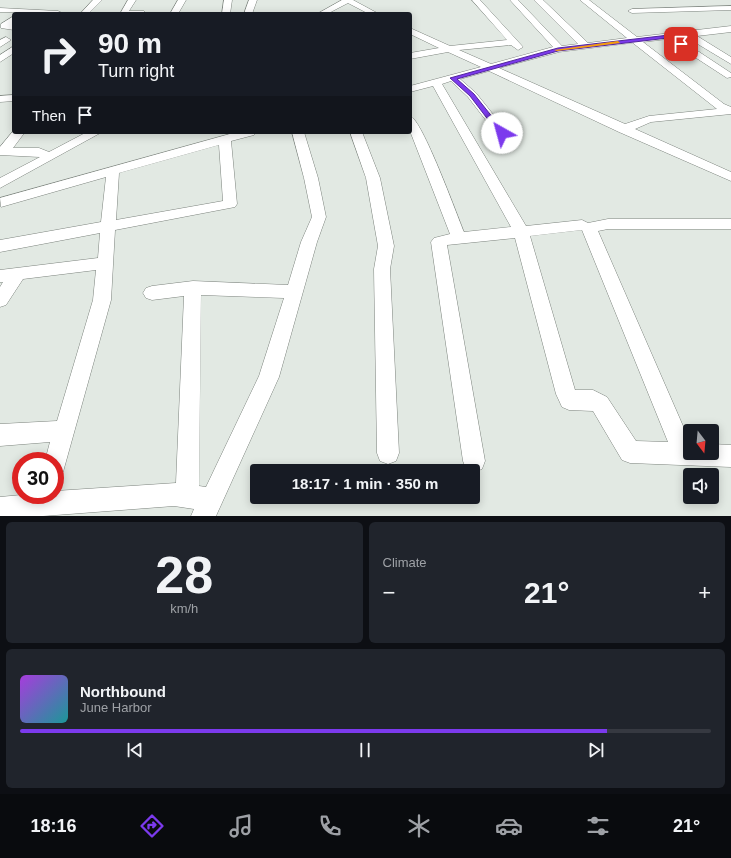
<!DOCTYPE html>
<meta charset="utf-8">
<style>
:root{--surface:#171b24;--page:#20242c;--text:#f1f3f6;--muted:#9ea1a6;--line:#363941;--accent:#7c3aed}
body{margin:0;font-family:Helvetica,sans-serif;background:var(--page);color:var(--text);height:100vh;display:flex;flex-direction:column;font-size:15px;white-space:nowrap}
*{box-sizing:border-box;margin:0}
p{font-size:13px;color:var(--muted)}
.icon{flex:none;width:22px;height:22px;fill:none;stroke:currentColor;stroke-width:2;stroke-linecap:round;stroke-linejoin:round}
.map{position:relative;height:516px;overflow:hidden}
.drawer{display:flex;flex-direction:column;gap:6px;padding:6px;background:#0d0f14;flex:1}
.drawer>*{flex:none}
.banner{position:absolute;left:12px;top:12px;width:400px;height:122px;border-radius:4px;box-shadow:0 2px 10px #0003;background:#171b24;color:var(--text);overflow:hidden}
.needle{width:26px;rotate:164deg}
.tools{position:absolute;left:683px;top:424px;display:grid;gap:8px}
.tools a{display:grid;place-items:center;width:36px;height:36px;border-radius:4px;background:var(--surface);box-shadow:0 2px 10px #0003;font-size:20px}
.speed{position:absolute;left:12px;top:452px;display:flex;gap:8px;font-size:20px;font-weight:700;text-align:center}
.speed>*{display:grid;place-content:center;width:52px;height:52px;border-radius:50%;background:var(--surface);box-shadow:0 2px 10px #0003;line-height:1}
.speed .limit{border:6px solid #d22;background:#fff;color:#111}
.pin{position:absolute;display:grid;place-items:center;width:34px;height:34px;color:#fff;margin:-17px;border-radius:8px;box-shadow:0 2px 6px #0006}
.me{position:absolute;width:44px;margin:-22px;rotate:322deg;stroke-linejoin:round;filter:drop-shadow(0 0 3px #0008)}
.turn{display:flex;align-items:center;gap:14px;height:84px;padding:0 20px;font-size:18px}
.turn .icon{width:52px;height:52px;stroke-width:2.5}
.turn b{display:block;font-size:28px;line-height:34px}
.then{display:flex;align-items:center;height:38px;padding:0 20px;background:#0003;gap:8px;font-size:15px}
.big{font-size:30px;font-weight:800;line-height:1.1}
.drawer .widget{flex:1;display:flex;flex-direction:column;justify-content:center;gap:6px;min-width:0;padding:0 14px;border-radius:6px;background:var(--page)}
.drawer .dial{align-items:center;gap:0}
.dial b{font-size:52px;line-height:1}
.song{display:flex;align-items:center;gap:12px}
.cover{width:48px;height:48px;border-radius:6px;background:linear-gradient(135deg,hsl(280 70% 55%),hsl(180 70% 35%))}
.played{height:4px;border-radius:2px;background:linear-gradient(90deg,var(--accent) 85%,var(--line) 85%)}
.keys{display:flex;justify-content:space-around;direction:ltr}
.heat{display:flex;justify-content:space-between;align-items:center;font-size:22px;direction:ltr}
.drawer .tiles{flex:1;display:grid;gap:6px;grid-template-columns:1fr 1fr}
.widget:last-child{grid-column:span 2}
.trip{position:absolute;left:250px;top:464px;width:230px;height:40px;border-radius:4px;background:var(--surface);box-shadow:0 2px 10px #0003;font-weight:800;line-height:40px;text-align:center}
.dock{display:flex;height:64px;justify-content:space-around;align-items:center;background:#090b0e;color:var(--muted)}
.dock .icon{width:28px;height:28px}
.dock .on{color:var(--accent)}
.dock b{font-size:18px;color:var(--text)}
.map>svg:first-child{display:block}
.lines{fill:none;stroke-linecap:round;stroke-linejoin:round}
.minor-casing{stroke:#7c837d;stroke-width:1}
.minor{fill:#fff;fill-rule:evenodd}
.route{fill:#7c3aed;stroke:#51269a}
.slow{fill:#f59e0b}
</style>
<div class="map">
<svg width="731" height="516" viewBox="0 0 731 516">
<rect width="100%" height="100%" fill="#e2e9e3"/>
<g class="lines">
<defs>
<path id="minor" d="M93,0h9l-14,14h-8z
M128,0h8l-7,11h15v3h-24z
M178,0h8l-8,14h-8z
M224,0h8l-2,14h-8z
M249,0h8l-5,14h-8z
M342,0h11l26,14h-10l-21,-11 -21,11h-10z
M472,0h8l43,47 -5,3 -7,-5 -52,5 32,14 62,-17 -43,-47h8l44,46 16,-2 -44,-44h9l45,43 39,-5 -47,-38h9l48,37 94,-11v6l-34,4 34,21v7l-45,-27 -8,1 53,35v4l-4,1 -60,-39 -24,3 81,62 7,3v7l-80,8 -16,7 96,43v9l-112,-49 -130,-61 -29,8 16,14 32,40 -6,4 -4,-1 -30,-39 -17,-16 -9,3 84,142 56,-6 6,3 20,-4h123v10h-123l-10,2 92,211v11h22v-9l19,1v22l-101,-4 -8,-3 -29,-49 -24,-1 -7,-3 -6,-13 -41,-156 -68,7 38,216 -3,8 -8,3 -8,-3 -3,-8 -32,-219 3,-4 16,-4 -40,-103v-15c12,3 47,99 54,116l47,-5 -78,-141 -23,6v-6l71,-19 -33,-15 -38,7v-6l29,-5 -29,-14v-6l40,18 57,-6zM633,43l84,66 -68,7 -24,8 -126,-56 60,-16zM582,230l86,212 -32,-1 -29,-44 -14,-7h-18l-45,-154z
M731,6v4l-99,3 -4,-2 4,-2z
M0,8l58,3 4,2 -62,-1z
M14,16v7l-2,1h2v6l-13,-2v-4z
M6,37l5,3 -11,7v-7z
M14,46v7l-14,9v-7z
M14,95v6l-14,1v-6z
M14,130v2h11l-12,16h26l10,4 38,-20h15l-102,56v-10l40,-21 -40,-2v-8z
M237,132h19l-2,3 -23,6 6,63 -2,3 -120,23 -4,70 -48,172 -8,3v-14h-10l5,-19 -50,4v-22l57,-3 36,-121 3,-30 -73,9 -17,26 -6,2v-20l3,-5h-3v-12l98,-12 2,-25 -100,19v-12l101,-18 5,-45 -105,30 -1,-9zM219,145l4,56 -107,19 3,-47z
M292,132h12l14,46 8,39 -9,25 -38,135 -63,139h-25l3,-7 -20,-3 -131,10h-43v-19l21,-2h34v-4l121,-8 8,-187 -32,4 -6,-2 -3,-5 3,-5 6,-2 41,-5 95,4 13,-43 11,-25 -8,-39zM201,295l83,3 -25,78 -53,111 -7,-1z
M350,132h12l18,46 14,68 -4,23 9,184 -3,8 -8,3 -8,-3 -3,-8 -3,-184 4,-23 -12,-68z"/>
</defs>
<use href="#minor" class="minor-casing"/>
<use href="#minor" class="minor"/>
</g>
<path class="route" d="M669,35l14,8v2h-4l-11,-7 -110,13 -101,28 17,15 31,39 -3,2 -3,-1 -29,-38 -20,-18 108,-30z"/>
<path class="slow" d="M618,41l2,2 -63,8 -3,-1z"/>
</svg>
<div class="tools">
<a><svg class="needle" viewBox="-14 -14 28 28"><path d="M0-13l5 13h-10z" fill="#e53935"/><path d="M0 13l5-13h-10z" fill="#9ea1a6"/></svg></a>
<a><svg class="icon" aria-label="sound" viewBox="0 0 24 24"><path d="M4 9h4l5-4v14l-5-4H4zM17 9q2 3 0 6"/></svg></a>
</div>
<div class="speed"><div class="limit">30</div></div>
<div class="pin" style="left:681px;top:44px;background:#d93025"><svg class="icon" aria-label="arrive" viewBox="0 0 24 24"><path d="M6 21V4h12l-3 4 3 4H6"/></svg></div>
<svg class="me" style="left:502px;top:133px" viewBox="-20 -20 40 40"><circle r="19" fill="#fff"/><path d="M0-13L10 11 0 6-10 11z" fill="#7c3aed"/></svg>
<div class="trip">18:17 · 1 min · 350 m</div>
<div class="banner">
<div class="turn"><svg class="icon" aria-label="right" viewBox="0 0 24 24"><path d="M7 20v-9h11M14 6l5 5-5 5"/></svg><div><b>90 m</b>Turn right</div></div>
<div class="then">Then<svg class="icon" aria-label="arrive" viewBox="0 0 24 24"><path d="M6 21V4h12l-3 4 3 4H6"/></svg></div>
</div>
</div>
<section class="drawer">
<div class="tiles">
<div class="widget dial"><b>28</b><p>km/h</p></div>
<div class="widget"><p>Climate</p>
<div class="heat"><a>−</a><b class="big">21°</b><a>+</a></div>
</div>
<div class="widget">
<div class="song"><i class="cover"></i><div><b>Northbound</b><p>June Harbor</p></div></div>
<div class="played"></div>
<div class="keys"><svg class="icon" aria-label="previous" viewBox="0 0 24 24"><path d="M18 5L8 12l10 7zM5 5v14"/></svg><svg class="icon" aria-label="pause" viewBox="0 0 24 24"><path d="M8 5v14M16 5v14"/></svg><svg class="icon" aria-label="next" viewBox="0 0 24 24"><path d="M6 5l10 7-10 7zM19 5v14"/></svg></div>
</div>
</div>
</section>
<nav class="dock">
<b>18:16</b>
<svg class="icon on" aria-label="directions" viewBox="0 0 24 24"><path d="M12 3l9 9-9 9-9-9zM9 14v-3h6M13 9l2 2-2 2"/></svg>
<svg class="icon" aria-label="music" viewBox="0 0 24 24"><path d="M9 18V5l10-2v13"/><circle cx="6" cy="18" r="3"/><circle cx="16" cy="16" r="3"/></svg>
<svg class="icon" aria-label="phone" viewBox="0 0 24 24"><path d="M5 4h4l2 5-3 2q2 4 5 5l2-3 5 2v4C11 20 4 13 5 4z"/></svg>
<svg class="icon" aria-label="climate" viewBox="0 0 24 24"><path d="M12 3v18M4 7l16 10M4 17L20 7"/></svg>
<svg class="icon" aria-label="car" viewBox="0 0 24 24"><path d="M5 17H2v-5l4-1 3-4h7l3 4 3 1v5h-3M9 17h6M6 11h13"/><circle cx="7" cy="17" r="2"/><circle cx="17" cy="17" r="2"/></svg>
<svg class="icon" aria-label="filters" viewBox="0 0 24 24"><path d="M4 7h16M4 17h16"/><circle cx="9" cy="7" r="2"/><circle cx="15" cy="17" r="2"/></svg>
<b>21°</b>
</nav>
